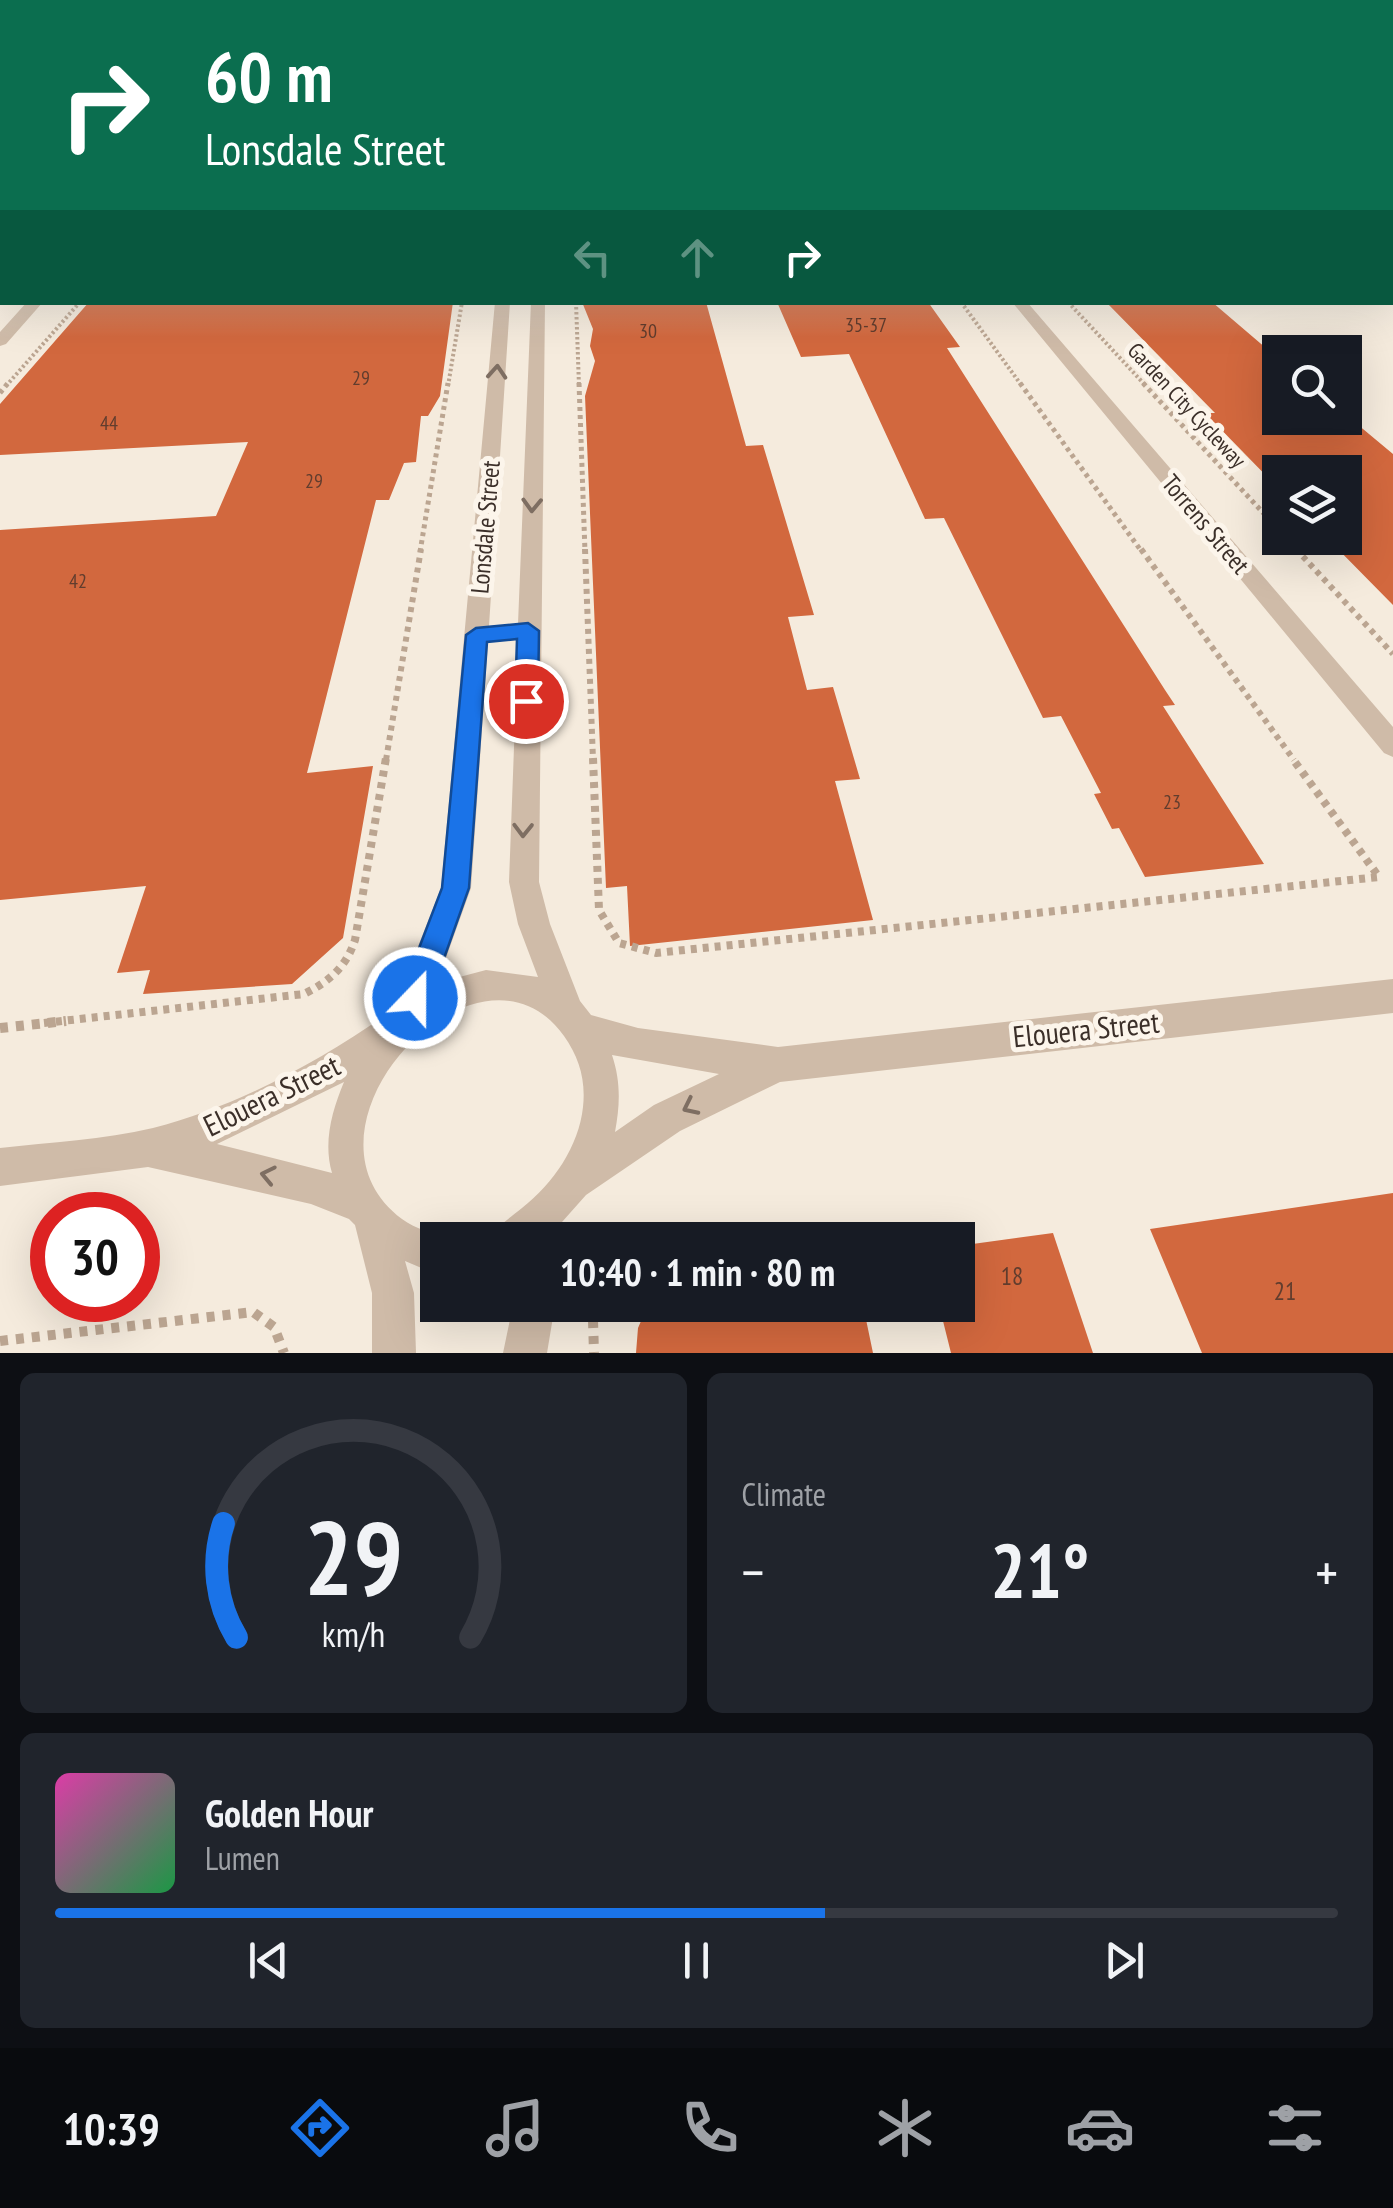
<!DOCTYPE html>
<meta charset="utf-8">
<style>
:root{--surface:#171b24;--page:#20242c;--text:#f1f3f6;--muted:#9ea1a6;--line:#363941;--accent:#1a73e8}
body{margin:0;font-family:"PT Sans Narrow",sans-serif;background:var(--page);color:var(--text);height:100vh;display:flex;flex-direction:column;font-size:38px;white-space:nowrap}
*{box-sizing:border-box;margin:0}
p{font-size:32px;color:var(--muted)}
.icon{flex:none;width:55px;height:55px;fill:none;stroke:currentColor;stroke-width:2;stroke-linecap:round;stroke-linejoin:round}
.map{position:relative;height:1353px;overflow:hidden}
.sheet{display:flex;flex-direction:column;gap:20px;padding:20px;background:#0d0f14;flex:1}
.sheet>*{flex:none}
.top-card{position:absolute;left:0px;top:0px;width:1395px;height:305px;box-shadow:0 10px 40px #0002;background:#0b6e4f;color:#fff;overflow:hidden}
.fabs{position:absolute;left:1262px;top:335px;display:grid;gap:20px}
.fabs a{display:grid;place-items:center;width:100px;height:100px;border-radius:0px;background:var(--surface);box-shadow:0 10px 40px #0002;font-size:50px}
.speed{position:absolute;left:30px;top:1192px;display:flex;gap:20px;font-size:50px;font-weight:700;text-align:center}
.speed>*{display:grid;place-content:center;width:130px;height:130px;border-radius:50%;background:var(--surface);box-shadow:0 10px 40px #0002;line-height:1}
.speed .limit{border:15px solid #d22;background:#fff;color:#111}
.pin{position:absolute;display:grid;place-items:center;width:85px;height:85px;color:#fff;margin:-42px;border:5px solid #fff;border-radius:50%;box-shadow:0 2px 10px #0007}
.me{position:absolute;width:110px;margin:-55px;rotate:22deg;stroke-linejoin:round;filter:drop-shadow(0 0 8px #0008)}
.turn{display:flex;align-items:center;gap:35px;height:210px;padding:0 40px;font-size:45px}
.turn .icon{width:130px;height:130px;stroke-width:2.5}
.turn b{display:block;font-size:70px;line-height:85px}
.lanes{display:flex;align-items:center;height:95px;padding:0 40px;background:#0003;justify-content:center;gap:50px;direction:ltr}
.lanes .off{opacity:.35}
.big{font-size:75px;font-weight:800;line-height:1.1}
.sheet .card{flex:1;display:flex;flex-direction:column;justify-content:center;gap:15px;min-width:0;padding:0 35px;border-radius:15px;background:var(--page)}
.sheet .dial{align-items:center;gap:0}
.dial svg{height:260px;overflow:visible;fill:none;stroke:var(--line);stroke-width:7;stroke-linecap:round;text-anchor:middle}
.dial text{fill:var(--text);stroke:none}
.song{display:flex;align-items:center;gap:30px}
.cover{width:120px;height:120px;border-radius:15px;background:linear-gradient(135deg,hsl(320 70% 55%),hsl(140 70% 35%))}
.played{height:10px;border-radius:5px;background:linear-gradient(90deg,var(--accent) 60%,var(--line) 60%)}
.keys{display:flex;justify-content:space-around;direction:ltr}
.heat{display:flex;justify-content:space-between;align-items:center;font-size:55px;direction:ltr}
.sheet .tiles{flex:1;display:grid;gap:20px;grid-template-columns:1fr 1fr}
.card:last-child{grid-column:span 2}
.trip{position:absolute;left:420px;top:1222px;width:555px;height:100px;border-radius:0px;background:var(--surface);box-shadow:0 10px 40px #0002;font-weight:800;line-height:100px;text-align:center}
.menu{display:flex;height:160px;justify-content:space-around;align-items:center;background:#090b0e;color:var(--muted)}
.menu .icon{width:70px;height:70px}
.menu .selected{color:var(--accent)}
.menu b{font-size:45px;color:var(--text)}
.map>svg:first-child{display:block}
.building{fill:#d2683e}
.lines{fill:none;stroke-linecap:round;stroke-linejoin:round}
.path-far4{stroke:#bba591;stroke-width:4;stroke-dasharray:2.5 2.5;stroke-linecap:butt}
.path-far3{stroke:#bba591;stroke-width:5;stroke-dasharray:4 4;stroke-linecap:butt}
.path-far2{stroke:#bba591;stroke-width:6;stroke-dasharray:5 5;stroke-linecap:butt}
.path-far1{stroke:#bba591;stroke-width:8;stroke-dasharray:6 6;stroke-linecap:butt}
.path{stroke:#bba591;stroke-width:10;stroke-dasharray:8 8;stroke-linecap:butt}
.minor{fill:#cfbba8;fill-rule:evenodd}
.oneway{stroke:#7e6e62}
.route{fill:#1a73e8;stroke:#114b97;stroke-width:2.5}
.labels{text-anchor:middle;stroke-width:10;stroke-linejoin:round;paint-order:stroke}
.number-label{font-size:20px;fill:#613d2e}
.far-street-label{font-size:22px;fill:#3b2f29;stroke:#fcf5eb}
.street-label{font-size:25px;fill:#3b2f29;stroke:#fcf5eb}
.near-number-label{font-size:25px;fill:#613d2e}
.near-street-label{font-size:30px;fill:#3b2f29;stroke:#fcf5eb}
</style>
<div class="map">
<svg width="1393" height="1353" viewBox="0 0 1393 1353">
<rect width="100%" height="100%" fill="#f5ebdd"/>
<path class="building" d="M89,302h364l-13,94 -12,20h-7l-5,46 -12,1 -15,37h-13l-69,273 66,-7 -30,172 -51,46 -149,10 7,-24 -33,3 29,-87 -146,14v-370l216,-14 32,-74 -248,13v-51z
M582,302h124l40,144 17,-1 51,170 -26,2 19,73 26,-3 27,92 -25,2 38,139 -243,26 -3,-60 -21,2 -21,-492 10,-35 -5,-15 3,-17z
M777,302h151l32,45 -13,1 218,342 10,15 -12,1 101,158 -119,13 -26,-49 -7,1 -18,-35 7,-1 -40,-77 -18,2 -99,-200 -19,1 -76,-165 -48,3z
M1106,302h106l68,58v58h65v-4l48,40v151l-66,-67h18v-66h-65v18l-75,-77h10z
M1393,1193v160h-191l-52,-124z
M1053,1233l40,120h-142l-12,-48h19v-59z
M648,1305h215l10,48h-237l2,-25z"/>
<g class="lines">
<path class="path-far4" d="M576,302l3,84
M961,302l61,84
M1068,302l78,84
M6,386l74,-84
M448,386l14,-84"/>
<path class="path-far3" d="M579,383l6,169
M1020,383l122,169
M1143,383l137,148
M0,393l8,-10
M1286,538l13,14
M420,552l28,-169"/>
<path class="path-far2" d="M585,549l8,211
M1141,549l153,211
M1296,549l97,105
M386,760l35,-211"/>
<path class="path-far1" d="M593,758l6,152 20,33 37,10 723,-76 -87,-119
M44,1023l260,-29c26,-13 42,-27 51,-54l31,-182"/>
<path class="path" d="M0,1028l66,-7
M593,1320l1,33
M0,1341l253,-29 21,15 10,26"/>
<path class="minor" d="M1392,229h1v8h-1z
M27,302h16l-37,42 -6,2v-14z
M495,302h15l-21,324 29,-2 13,-322h14l-6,580 11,42 30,77 11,14 47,13 140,19 615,-68v34l-613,69 -100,49 -94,64 -40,45h-54c7,-17 17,-21 30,-32 31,-24 57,-62 61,-101 3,-27 -4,-50 -19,-71 -85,-120 -284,92 -162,183 13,10 34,15 49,21h-13v35l-33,-14 9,32 2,60h-44v-60l-17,-68 -6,-6 -38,-15 -163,-37 -148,19v-38c51,-6 103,-8 153,-20 86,-22 169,-68 240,-118l48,-122zM518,640l-9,242 9,42 20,53 -52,-7 -49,13 34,-95 17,-246zM612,1055l107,19 -65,31 -39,27c5,-27 6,-50 -3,-77zM344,1082c-12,29 -21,60 -12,91l-115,-29z
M1012,302h15l366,425v30l-9,-4z
M513,1305h42l-8,48h-44z"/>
</g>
<defs><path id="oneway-chevron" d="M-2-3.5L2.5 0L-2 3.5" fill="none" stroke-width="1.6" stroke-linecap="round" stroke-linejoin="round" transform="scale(2.5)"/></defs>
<g class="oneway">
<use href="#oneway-chevron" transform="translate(497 372) rotate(-86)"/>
<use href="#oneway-chevron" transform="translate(532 505) rotate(92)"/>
<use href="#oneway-chevron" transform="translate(523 830) rotate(91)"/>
<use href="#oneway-chevron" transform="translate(690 1107) rotate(154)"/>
<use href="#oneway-chevron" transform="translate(268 1175) rotate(-168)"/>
</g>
<linearGradient id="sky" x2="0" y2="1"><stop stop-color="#7bb3d4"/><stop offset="0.44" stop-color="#faf6f0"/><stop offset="1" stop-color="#faf6f0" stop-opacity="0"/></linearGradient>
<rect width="1393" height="338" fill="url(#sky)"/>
<path class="route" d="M528,623l11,8 -1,70 -3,6h-17l-3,-6 2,-62 -30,3 -18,246 -43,121 -11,4 -11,-4 -4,-11 42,-110 24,-253 10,-7z"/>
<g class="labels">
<g class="number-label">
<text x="866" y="332">35-37</text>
<text x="648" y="338">30</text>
<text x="361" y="385">29</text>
<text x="109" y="430">44</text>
<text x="314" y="488">29</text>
<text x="78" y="588">42</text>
<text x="1172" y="809">23</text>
</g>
<g class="far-street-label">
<text transform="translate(1187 405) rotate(47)" y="8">Garden City Cycleway</text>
</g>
<g class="street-label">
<text transform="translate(1206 524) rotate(50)" y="9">Torrens Street</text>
<text transform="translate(485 527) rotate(-85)" y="9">Lonsdale Street</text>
</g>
<g class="near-number-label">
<text x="1012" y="1285">18</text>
<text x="1285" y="1300">21</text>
</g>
<g class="near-street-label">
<text transform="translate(1086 1030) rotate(-6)" y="10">Elouera Street</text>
<text transform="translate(272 1096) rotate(-26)" y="10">Elouera Street</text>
</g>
</g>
</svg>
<div class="fabs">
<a><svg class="icon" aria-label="search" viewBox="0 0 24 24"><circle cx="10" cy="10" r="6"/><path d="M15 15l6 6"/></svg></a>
<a><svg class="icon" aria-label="layers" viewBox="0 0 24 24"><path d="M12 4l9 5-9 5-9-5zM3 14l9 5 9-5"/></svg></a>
</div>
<div class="speed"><div class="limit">30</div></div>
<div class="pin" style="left:526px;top:701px;background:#d93025"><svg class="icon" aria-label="arrive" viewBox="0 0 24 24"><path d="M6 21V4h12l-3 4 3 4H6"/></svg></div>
<svg class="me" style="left:415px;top:998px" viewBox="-20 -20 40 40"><circle r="17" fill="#1a73e8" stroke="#fff" stroke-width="3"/><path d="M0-11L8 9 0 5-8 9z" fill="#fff"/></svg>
<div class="trip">10:40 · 1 min · 80 m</div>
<div class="top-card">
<div class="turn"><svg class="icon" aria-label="right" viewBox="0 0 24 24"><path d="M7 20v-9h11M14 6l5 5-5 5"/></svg><div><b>60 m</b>Lonsdale Street</div></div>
<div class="lanes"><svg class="icon off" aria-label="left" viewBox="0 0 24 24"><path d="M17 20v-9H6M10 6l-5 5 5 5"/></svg><svg class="icon off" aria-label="ahead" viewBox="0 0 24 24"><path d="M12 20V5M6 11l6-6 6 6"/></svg><svg class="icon" aria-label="right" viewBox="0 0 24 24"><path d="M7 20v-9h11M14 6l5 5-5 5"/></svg></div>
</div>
</div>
<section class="sheet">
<div class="tiles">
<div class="card dial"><svg viewBox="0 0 100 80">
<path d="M14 69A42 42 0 1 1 86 69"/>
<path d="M14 69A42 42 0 0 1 10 34" stroke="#1a73e8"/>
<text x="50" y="56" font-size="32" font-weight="700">29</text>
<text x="50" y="72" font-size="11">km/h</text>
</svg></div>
<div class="card"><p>Climate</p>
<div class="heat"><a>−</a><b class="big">21°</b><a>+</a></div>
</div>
<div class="card">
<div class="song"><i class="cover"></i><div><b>Golden Hour</b><p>Lumen</p></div></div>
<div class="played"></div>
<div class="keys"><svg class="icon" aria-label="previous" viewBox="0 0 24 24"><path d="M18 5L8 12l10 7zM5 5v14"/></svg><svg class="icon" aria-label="pause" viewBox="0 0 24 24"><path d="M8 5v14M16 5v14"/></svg><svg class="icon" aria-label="next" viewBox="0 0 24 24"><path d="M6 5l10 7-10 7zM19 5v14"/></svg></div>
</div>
</div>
</section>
<nav class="menu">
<b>10:39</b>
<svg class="icon selected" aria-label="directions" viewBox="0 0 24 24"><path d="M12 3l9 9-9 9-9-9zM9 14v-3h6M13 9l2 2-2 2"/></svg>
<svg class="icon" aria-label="music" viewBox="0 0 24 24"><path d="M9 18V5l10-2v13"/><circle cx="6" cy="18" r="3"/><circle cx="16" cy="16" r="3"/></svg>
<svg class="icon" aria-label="phone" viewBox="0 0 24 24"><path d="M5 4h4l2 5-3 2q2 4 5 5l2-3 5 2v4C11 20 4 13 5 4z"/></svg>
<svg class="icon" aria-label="climate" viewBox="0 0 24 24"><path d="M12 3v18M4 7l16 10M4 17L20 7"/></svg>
<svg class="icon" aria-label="car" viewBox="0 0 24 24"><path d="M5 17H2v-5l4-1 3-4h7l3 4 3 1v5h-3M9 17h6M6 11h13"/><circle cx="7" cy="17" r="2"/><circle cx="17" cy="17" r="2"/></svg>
<svg class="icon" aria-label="filters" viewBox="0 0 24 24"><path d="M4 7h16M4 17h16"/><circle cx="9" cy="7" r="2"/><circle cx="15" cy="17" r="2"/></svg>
</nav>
